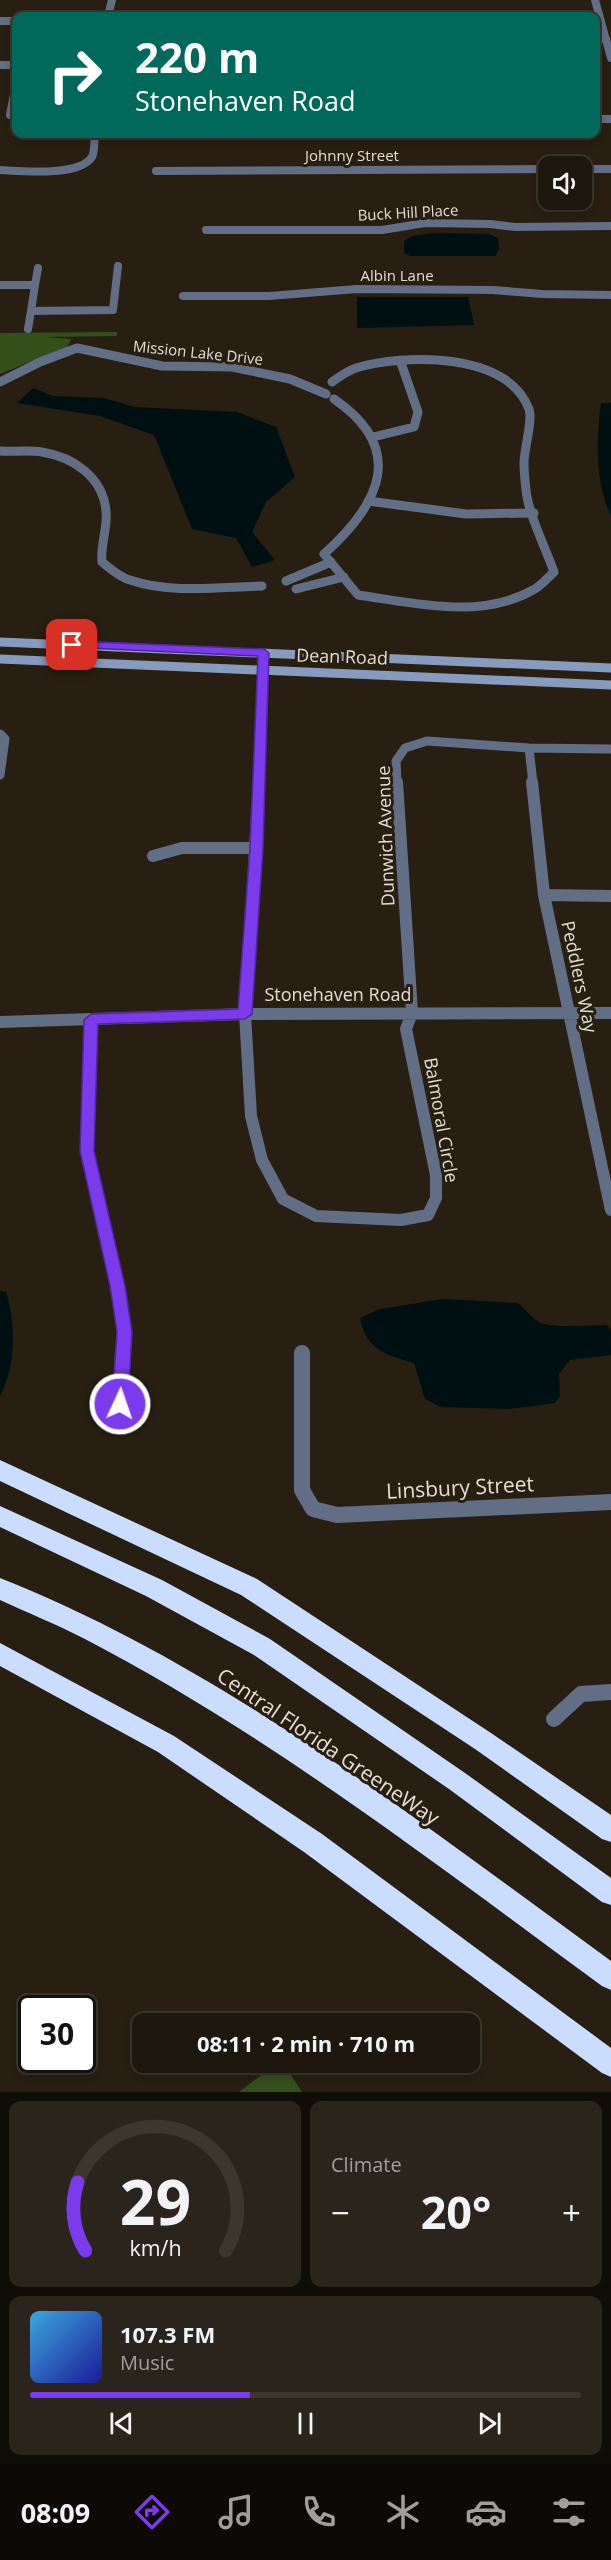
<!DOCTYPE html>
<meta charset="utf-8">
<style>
:root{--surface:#1e170e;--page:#2b241c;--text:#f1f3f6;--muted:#a19f9e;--line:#3c362e;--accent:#7c3aed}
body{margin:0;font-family:"Open Sans",sans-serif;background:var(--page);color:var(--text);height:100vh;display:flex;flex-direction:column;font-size:22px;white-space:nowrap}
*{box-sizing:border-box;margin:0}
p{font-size:20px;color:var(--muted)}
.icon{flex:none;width:33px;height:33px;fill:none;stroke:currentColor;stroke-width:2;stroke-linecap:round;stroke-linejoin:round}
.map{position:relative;height:2092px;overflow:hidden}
.panel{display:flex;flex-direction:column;gap:9px;padding:9px;background:#100d08;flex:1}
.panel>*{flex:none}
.banner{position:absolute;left:12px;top:12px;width:588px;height:126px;border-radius:12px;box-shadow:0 3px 9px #0003,0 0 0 2px var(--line);background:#00695c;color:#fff;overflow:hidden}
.fabs{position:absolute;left:538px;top:156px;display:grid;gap:12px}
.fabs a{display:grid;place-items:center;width:54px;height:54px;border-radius:12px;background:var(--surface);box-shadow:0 3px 9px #0003,0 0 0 2px var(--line);font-size:30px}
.speed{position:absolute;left:18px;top:1995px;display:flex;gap:12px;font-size:30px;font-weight:700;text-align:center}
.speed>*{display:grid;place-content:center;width:78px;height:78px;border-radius:50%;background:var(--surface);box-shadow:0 3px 9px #0003,0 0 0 2px var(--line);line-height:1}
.speed .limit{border:3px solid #111;border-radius:9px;background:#fff;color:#111}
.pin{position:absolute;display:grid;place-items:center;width:51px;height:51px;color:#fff;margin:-26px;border-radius:12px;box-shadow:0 3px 9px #0006}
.me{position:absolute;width:66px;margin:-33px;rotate:3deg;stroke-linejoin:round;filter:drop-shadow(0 0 4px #0008)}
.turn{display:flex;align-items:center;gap:21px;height:126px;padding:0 24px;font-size:27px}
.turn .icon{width:78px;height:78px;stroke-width:2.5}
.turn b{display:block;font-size:42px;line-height:51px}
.big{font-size:45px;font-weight:700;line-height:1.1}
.panel .widget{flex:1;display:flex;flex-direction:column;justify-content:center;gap:9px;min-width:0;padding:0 21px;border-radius:12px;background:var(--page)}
.panel .dial{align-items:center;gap:0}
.dial svg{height:156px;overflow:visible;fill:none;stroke:var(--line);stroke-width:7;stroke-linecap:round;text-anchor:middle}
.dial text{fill:var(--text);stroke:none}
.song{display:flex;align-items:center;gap:18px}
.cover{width:72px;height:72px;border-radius:9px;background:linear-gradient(135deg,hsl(200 70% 55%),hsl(240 70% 35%))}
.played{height:6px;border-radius:3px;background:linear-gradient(90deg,var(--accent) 40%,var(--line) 40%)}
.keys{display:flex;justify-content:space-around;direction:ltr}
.heat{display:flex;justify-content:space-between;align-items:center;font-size:33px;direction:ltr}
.panel .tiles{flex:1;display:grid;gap:9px;grid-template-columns:1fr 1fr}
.widget:last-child{grid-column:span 2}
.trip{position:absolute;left:132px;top:2013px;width:348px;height:60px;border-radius:12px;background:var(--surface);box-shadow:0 3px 9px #0003,0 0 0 2px var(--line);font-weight:700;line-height:60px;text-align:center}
.menu{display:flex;height:96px;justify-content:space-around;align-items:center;background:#0c0906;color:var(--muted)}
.menu .icon{width:42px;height:42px}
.menu .selected{color:var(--accent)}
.menu b{font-size:27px;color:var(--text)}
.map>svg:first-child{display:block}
.green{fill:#354f1b}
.water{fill:#000f11}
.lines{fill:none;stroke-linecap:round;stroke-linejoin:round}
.minor-far3{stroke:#626e85;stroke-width:8}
.minor-far2{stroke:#626e85;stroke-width:9}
.minor-far1{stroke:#626e85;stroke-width:12}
.minor{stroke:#626e85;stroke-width:16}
.tertiary{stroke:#626e85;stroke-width:8}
.secondary{stroke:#879bbe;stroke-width:9}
.motorway{fill:#caddfe;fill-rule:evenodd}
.route{fill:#7c3aed;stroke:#51269a;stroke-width:1.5}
.labels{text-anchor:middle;stroke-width:6;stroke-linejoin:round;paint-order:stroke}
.far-street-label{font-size:15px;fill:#e3ddd4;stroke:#281f12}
.street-label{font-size:18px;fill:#e3ddd4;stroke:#281f12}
.near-street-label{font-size:21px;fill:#e3ddd4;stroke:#281f12}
</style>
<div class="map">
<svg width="611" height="2092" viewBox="0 0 611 2092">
<rect width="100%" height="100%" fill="#281f12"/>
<path class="green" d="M117,332v4l-71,1 25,2 -6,13 -33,9 -32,13v-41z
M264,2073l27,2 11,17h-63z"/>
<path class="water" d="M435,233l54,1 9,4 1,12 -4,6h-85l-6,-3v-12l9,-5z
M357,297h111l6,28 -117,3z
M33,388l20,8 51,2 31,9 102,5 39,15 19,50 -29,25 -14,30 23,28 -23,7 -16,-29 -44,-9 -38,-94 -54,-19 -83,-13z
M601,403h10v113c-16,-35 -15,-76 -10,-113z
M0,1291l6,1c10,31 10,75 -6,104z
M443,1299l74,4c9,5 13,14 22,19 12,7 53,3 68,3l4,5v25l-41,5 -11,14 1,22 -5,7 -45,6 -69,-2 -16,-8 -11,-36c-28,-8 -48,-13 -54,-45l20,-9z"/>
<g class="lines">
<path class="minor-far3" d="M108,16l4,-16
M0,21h16
M596,39h10
M0,65h16
M10,115l6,-31
M596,119h15
M582,169h29
M0,170c21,1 79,7 92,-13 3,-6 2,-16 3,-23
M156,171l393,-2
M206,230h176l43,-7 65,1 25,3 96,-1
M0,285h35l-4,26 82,-1 5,-44
M35,285l3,-17
M183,296h86l88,-7 136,1 49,4 69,1
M28,329l3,-18"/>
<path class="minor-far2" d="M0,382l40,-20 37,-14 85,18 70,1 58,12 36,15
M332,382c7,-5 15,-11 24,-14 48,-14 151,-17 173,41 4,11 -5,40 -5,54 0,9 1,18 2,27 2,23 20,59 28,82 -7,6 -13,14 -21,18 -53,30 -118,13 -175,5l-34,-41c56,-50 83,-105 10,-155
M373,437l41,-10 4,-15 -18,-52
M0,451c14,1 28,-1 42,1 31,5 61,25 64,59 2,17 -6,34 -4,51 9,7 17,15 28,18 40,14 90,7 132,6
M368,501l98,13 68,-1
M286,581l45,-19
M296,589l48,-12
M0,734l5,5 -5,36
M529,748l4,35
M259,783l5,-130
M397,783l-1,-22 9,-13 22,-7 102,7 82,1"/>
<path class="minor-far1" d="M259,782l-14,232 6,102 11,44 21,39 33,17 85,4 27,-5 8,-17v-23l-30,-146 6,-16 -15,-231
M532,782l12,113 67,315
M153,856l29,-8h74
M544,895l67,1
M91,1020l-4,131 31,135 6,46 -1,22
M0,1022l245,-8 366,-1"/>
<path class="minor" d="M302,1353v137l11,19 24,6 274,-13
M120,1404l3,-51
M554,1719l27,-25 30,-2"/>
<path class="tertiary" d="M595,0l16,58"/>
<path class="secondary" d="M0,642l611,26
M0,659l611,26"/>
<path class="motorway" d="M0,1460l257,119 234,154 120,82v27l-9,-3 -127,-90 -234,-154 -241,-114z
M0,1506l162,74 108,59 195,134 146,105v27l-9,-3 -153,-113 -195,-134 -108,-59 -146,-69z
M0,1578c224,89 418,243 611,383v29l-9,-4c-168,-123 -334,-252 -519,-348 -27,-14 -55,-25 -83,-38z
M0,1643l174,93 148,98 289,214v29l-9,-4 -298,-221 -146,-100 -158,-86z"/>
</g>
<path class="route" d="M72,641l192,8 5,4 -6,195 -11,166 -7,5 -147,5 -4,127 31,135 7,46 -4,72 -3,5 -5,3 -6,-3 -2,-5 5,-72 -7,-46 -30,-135 4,-131 7,-6 147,-5 12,-161 8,-192 -190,-9 -2,-2z"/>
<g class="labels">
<g class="far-street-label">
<text x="352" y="161">Johnny Street</text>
<text transform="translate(408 213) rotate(-3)" y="5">Buck Hill Place</text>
<text x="397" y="281">Albin Lane</text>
<text transform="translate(198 353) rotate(6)" y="5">Mission Lake Drive</text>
</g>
<g class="street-label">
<text transform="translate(342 657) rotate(2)" y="6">Dean Road</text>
<text transform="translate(386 836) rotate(-92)" y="6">Dunwich Avenue</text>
<text transform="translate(579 977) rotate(78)" y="6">Peddlers Way</text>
<text x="338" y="1001">Stonehaven Road</text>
<text transform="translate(441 1120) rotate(80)" y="6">Balmoral Circle</text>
</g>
<g class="near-street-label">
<text transform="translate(460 1488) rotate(-3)" y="7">Linsbury Street</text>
<text transform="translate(328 1747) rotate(34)" y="7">Central Florida GreeneWay</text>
</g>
</g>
</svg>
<div class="fabs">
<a><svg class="icon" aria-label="sound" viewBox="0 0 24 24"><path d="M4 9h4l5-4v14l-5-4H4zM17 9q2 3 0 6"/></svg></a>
</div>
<div class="speed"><div class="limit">30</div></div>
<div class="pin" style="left:72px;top:645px;background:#d93025"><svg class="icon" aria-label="arrive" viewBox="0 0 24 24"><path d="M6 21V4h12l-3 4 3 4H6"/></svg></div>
<svg class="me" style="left:120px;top:1404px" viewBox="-20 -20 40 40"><circle r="17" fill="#7c3aed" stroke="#fff" stroke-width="3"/><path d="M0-11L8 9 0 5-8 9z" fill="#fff"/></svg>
<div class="trip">08:11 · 2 min · 710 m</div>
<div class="banner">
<div class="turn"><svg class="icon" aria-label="right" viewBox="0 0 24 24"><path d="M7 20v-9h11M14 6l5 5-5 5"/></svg><div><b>220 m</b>Stonehaven Road</div></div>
</div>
</div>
<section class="panel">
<div class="tiles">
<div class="widget dial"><svg viewBox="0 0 100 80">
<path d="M14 69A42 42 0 1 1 86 69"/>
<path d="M14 69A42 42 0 0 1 10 34" stroke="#7c3aed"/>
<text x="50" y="56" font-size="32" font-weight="700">29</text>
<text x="50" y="72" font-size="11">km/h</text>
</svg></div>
<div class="widget"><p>Climate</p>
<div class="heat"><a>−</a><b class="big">20°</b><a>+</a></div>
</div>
<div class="widget">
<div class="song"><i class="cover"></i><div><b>107.3 FM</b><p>Music</p></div></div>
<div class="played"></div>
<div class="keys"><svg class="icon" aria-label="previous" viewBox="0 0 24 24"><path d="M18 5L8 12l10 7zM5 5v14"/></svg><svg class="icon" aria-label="pause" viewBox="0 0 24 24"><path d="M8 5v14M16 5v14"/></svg><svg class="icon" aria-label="next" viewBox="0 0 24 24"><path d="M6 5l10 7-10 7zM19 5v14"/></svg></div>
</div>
</div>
</section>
<nav class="menu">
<b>08:09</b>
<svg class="icon selected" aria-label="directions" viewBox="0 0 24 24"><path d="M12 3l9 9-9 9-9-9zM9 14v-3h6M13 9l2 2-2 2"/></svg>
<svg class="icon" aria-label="music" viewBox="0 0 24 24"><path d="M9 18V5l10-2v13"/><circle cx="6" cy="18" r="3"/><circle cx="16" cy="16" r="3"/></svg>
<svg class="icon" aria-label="phone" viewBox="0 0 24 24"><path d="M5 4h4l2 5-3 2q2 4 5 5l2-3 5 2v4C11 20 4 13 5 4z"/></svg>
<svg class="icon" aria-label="climate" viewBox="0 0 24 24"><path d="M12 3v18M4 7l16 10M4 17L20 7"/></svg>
<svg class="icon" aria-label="car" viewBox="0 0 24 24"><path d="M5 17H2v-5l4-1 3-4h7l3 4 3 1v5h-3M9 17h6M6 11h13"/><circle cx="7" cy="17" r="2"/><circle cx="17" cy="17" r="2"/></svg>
<svg class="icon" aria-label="filters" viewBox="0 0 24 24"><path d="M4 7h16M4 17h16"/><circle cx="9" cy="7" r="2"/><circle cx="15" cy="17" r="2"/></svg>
</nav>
